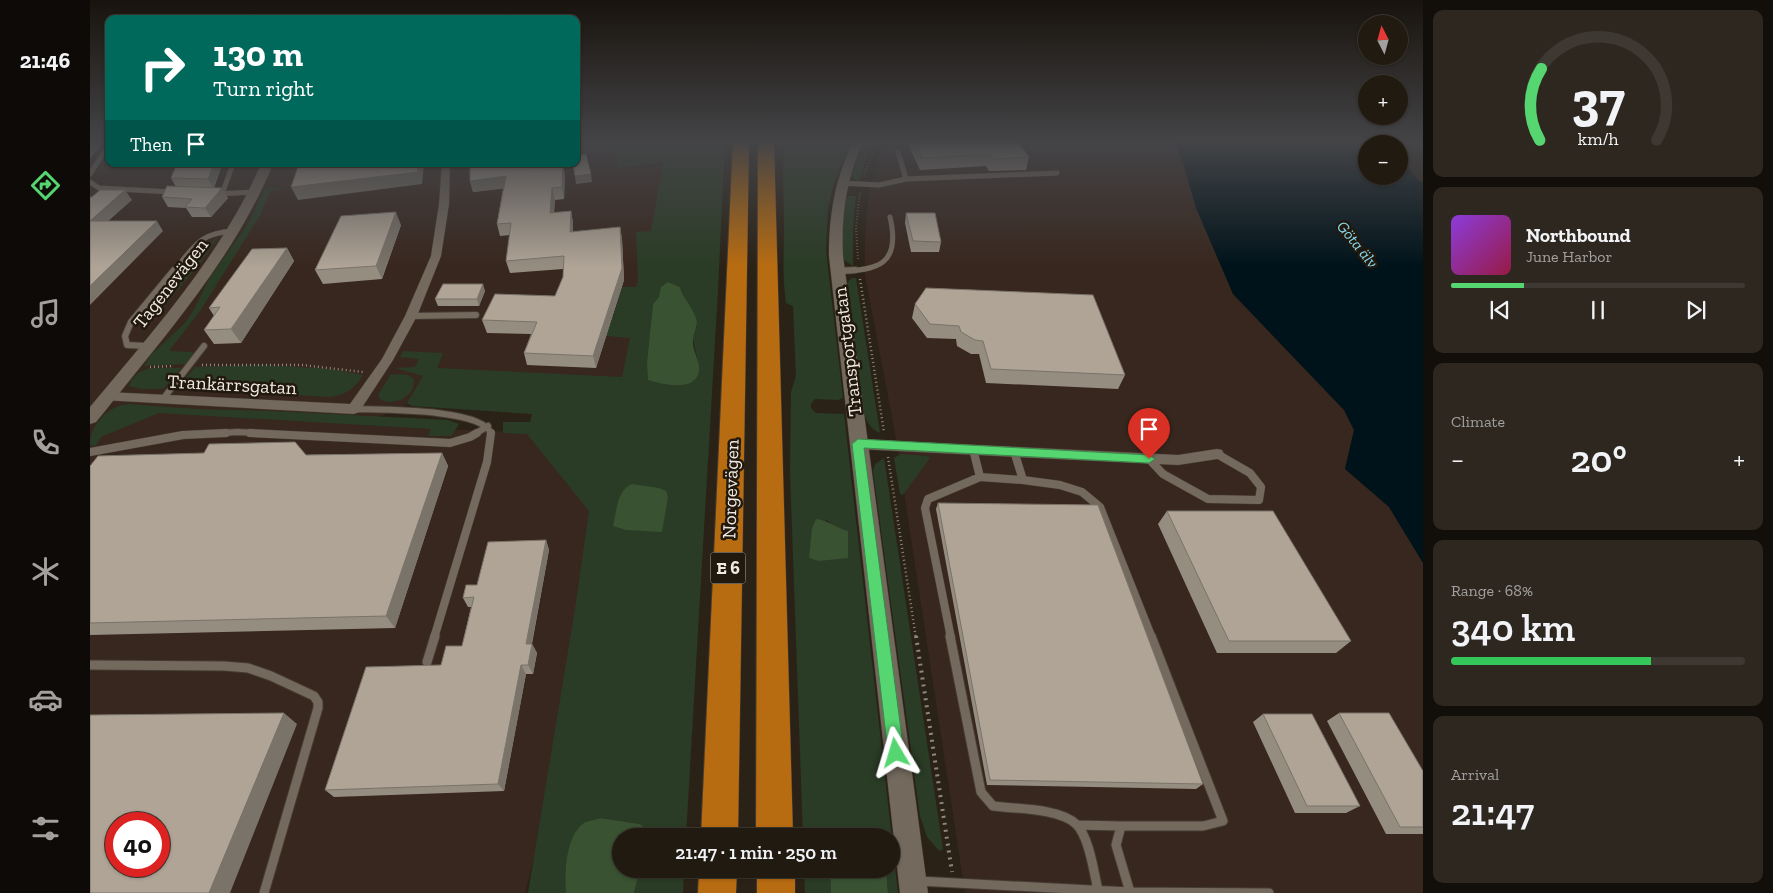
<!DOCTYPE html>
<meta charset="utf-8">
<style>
:root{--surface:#201a11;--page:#2d271f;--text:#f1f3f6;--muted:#a2a19f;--line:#3d3831;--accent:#56d671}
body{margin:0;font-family:"Zilla Slab",serif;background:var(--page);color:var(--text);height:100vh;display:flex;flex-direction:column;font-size:19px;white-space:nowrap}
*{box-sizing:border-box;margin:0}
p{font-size:16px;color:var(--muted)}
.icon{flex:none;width:28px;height:28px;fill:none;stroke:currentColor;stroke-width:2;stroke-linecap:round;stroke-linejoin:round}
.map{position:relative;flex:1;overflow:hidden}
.details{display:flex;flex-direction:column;gap:10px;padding:10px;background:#120e09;width:350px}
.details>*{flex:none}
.guide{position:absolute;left:15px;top:15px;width:475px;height:152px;border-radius:10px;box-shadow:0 1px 4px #0004,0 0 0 1px var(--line);background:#00695c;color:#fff;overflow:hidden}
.needle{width:32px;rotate:354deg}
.controls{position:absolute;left:1268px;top:15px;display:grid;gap:10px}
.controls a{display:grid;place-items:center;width:50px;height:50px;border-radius:50%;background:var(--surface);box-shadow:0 1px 4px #0004,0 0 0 1px var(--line);font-size:25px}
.speed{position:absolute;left:15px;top:812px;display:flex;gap:10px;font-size:25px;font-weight:700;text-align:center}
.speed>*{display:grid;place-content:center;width:65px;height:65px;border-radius:50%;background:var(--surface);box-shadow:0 1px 4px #0004,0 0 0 1px var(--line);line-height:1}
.speed .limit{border:8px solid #d22;background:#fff;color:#111}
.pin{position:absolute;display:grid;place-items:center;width:42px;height:42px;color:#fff;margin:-51px -21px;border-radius:50% 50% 50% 0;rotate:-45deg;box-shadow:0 0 5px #0007}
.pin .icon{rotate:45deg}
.me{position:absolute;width:55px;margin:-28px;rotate:353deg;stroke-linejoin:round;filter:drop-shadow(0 0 4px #0008)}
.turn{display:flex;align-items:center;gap:18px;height:105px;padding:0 25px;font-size:22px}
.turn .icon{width:65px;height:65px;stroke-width:2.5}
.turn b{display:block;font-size:35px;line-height:42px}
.then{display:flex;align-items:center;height:48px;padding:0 25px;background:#0003;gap:10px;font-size:19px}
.big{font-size:38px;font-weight:600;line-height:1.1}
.details .widget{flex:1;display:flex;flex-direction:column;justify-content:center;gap:8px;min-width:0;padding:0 18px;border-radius:10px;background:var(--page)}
.details .dial{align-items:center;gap:0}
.dial svg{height:130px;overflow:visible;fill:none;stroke:var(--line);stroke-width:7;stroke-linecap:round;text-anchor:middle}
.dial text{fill:var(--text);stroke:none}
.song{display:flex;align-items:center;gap:15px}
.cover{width:60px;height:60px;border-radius:8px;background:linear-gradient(135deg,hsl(270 70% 55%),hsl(340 70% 35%))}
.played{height:5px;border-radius:2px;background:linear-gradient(90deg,var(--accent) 25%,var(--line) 25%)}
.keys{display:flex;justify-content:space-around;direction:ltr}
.heat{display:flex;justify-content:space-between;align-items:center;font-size:28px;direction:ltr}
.charge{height:8px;border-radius:4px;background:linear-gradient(90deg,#34c759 68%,var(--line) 0)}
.trip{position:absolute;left:522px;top:828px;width:288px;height:50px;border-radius:25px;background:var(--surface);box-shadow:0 1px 4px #0004,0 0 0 1px var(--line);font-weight:600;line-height:50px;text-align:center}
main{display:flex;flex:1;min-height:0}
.dock{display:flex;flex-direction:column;width:90px;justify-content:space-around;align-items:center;background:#0d0a07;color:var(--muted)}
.dock .icon{width:35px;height:35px}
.dock .current{color:var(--accent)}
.dock b{font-size:22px;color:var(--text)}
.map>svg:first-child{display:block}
.industrial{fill:#38271e;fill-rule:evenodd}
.green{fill:#2a3c25;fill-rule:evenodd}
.forest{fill:#395232}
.water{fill:#00131a}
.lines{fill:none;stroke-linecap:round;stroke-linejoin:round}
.service-far3-casing{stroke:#453c34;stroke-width:5.5}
.service-far2-casing{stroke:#453c34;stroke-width:8}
.service-far1-casing{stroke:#453c34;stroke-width:9}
.service-casing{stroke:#453c34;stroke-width:11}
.minor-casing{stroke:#453c34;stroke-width:1}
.tertiary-casing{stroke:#453c34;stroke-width:1}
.motorway-casing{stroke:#453c34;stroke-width:1}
.path-far2{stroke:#8f877e;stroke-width:2;stroke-dasharray:0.5 2.5;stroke-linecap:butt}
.path-far1{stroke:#8f877e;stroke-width:2.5;stroke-dasharray:1 3;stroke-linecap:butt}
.path{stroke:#8f877e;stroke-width:4;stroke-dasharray:2 5;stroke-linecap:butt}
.service-far3{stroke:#74695d;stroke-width:5}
.service-far2{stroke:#74695d;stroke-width:6}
.service-far1{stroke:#74695d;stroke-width:8}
.service{stroke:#74695d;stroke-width:9}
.minor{fill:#74695d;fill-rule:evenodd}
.tertiary{fill:#74695d;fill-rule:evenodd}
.motorway{fill:#b86c11;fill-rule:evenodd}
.wall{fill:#968d81}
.shaded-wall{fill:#7a7369}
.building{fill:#afa496;stroke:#7a7369;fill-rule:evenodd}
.route{fill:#56d671;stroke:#388b49}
.labels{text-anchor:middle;stroke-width:5;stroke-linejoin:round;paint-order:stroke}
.far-water-label{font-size:16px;font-style:italic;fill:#86dbf4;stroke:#22190e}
.shield{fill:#22190e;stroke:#b3aba3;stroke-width:1}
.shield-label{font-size:18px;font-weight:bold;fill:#f1eae3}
.street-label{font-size:19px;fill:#f1eae3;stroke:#22190e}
</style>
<main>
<nav class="dock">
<b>21:46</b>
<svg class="icon current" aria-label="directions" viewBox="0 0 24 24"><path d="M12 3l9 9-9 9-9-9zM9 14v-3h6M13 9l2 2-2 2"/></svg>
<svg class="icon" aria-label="music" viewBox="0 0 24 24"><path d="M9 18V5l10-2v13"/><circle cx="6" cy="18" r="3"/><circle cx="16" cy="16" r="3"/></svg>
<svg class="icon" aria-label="phone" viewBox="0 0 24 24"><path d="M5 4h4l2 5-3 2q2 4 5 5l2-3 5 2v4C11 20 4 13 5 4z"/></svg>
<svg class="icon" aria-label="climate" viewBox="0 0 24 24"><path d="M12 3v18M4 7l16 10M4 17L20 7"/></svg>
<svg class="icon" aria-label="car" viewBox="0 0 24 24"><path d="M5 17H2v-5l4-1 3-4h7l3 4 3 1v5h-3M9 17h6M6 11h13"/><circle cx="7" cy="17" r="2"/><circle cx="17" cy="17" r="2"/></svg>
<svg class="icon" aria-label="filters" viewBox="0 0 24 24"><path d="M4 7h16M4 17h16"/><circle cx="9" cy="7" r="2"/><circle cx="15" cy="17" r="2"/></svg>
</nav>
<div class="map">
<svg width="1333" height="893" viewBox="0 0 1333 893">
<rect width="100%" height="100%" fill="#2b2217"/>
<path class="industrial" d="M0,142h19v22h467v-22h47l6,25 35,-2 -39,214 -190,-4 -29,30 -45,20 171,8 65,74 -7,126 -65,260h-435zM26,824h43v42h-43z
M796,142h289l58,152 111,116 10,20 -9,39 44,38 34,56v330h-458l-70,-460 -30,-158v-38l4,-47z"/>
<path class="green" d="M521,142h114l-7,148 -32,546h-41v-8l-5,-4 -40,-6 -15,5c-16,25 -22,40 -19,70h-38l47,-284 14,-98 -62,-77 -24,-1v-11h27l2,-8 -120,-8 -5,-3 16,-27 -28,-8 20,-1 4,-8 -19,-2 3,-6 40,2 -6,15 185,9 8,-39 -35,-3 9,-19 9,1 5,-17 -18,-13h36l2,-7 -2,-48 15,-1 12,-68 -45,5zM578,282l12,5 17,39 -4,13 5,23 -51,-1 6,-57 6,-7z
M694,142h66l-17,44 -5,23 -2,41 17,148 -5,2 -23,-1 -4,5v4l5,5 28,1 54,479h-10l-2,-24h5v-33h-88l-13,-364 1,-80 5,-16 -3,-70 -7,-3c-4,-28 -2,-48 -2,-75 0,-29 -2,-57 0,-86zM736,520l11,8 11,3 -38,27 2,-15z
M782,142l-13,40 -8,-6 12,-31z
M191,187v2l-10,1 -10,24 -61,97 -31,40 23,1 2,2 -9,10 -41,2 7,-11 33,-31 8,-11 17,-34 38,-54 18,-36z
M759,196h7l-3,33v37l-9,-6c-4,-20 -1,-41 2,-61z
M126,237h2l-17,25 -64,77z
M762,278h4l24,155c-11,-5 -15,-13 -17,-26l-17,-123z
M171,365l69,4 33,6c-9,14 -18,21 -35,22l-150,-9 17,-21z
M91,368l-18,21h-21l-13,-3c10,-24 31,-17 52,-18z
M301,374l17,1 6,4c1,18 -18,27 -33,21l-3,-5z
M39,404l65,5 79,2 175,9 11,4 -8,12h-23l3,-7 -272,-16 -58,24 -5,9 -6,-1c0,-21 19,-40 39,-41z
M811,454l26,2 3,2 -27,37 -3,-1 -6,-36z
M794,458l59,391 -4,2 -12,-14 -7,-21 -47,-345 2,-7z
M550,869h44l-1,24h-49z
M714,869h26l1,24h-26z"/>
<path class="forest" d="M578,282l12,5c3,11 12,20 16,31 3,9 -4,17 -3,26 1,9 7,18 6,27 -3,22 -38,13 -51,9l-1,-19 6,-57 6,-7 2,-10z
M542,484l27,4 7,3 2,6 -6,35 -36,-2 -13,-4c4,-15 3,-35 19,-42z
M726,519c12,1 20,9 32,12v27l-29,3 -10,-3 3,-30z
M510,818l40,6 5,4v8h-24v33h19l-6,24h-68c-2,-19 0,-58 18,-70 4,-2 11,-3 16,-5z
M740,869h56l2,24h-57z"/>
<path class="water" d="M1085,142h217l1,2h-27v32h33v-23l17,25 7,5v380l-34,-56 -44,-38 9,-39 -10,-20 -111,-116 -37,-86 -14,-48z"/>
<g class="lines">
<defs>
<path id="service-far3" d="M486,146l2,10
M0,174l19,-29
M816,179l151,-6
M0,182l9,6 73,4
M751,183l38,2 27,-6 -8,-27
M126,194l39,-2
M132,194l11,-30
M747,271c42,0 64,-7 53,-54
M83,272c21,-25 26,-39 60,-41"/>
<path id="service-far2" d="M747,271l18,-1
M321,316l65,-1
M57,346l-20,-1 -2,-9 6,-14 43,-52
M73,399l41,-53
M264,409c24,1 130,-1 137,25
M113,434l35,-2 36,2
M385,434l13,-8"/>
<path id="service-far1" d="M160,433l200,10 20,-6 7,-4
M924,451l9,29 37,5 22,7 18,15 52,131
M0,452l93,-17 43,-2
M1059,459l14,15 45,25 51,1 2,-13 -11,-14 -33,-19
M890,477l43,3
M344,638l53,-176 4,-29
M861,638l-26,-130 3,-9 52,-22 -7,-28"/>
<path id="service" d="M860,636l31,156 12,14c22,3 66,2 83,18 13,12 18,49 22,66
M337,662l8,-26
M0,665l134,1 24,2 23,8 43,20 4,6v6l-54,185
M987,825l44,1
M828,881l212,11 139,1
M1040,892l-14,-47 5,-19h82l20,-5 -72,-185"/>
<path id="minor" d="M352,164h8l-1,40 -8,52 -24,60 -24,44 -34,52 -5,2 -252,-14 -1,-3 1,-3 5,-2 243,12 32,-45 23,-43 26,-60 8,-52z
M768,439l320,16 39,-6 5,1 2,4 -2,4 -5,1 -39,6 -320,-16 -5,-1 -2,-4 2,-4z"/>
<path id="tertiary" d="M763,142h10c-17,37 -22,74 -20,114l85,637h-28l-71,-637c0,-41 6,-77 24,-114z
M171,164h12c-38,93 -107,170 -168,247l-9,11 -6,2v-17c63,-76 132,-152 171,-243z"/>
<path id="motorway" d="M643,142h16l-11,694h-37z
M668,142h16l19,694h-37z
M609,869h38l-1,24h-38z
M667,869h38v24h-38z"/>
</defs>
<use href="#service-far3" class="service-far3-casing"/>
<use href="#service-far2" class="service-far2-casing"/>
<use href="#service-far1" class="service-far1-casing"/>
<use href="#service" class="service-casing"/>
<use href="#minor" class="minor-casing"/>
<use href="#tertiary" class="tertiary-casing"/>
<use href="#motorway" class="motorway-casing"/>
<path class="path-far2" d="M774,175l13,-33
M768,259l-2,-31 4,-36"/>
<path class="path-far1" d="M770,279l24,153
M112,365h100l61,7
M60,367l24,-1
M798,457l28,181"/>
<path class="path" d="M826,636l36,236"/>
<use href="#service-far3" class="service-far3"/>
<use href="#service-far2" class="service-far2"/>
<use href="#service-far1" class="service-far1"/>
<use href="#service" class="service"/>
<use href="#minor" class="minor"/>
<use href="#tertiary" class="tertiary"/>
<use href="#motorway" class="motorway"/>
</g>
<path class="wall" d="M817,142h111l11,15 -3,13 -37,1 -3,-5 -66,4z
M87,164h44l1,1 -8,23 14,10 -17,19h-19l-6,-9 -18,-1 -6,-10 14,-10 -5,-9z
M446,168l29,8 -1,23 -9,1 -1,13 17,-2 2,12v9l47,-5 2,12 2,41 -28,88 -69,-3 -3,-12 7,-19 -44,-1 -5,-13 73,-24 8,-19v-8l-53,4 -4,-12 4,-26 -10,1 -3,-12 6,-36 -30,4 -3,-11z
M816,213l35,29 -2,10h-28l-6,-29z
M311,225l-19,54 -59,5 -8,-14z
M197,248l7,13 -53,82 -27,1 -10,-14 10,-14 -5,-8z
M395,291l-6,15h-41l-3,-7z
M825,304l210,71 -7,14 -132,-6 -7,-29h-8l-14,-8 -1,-7 -29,-1 -15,-20z
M352,453l6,13 -53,162 -305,7v-169l216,-11z
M848,503l265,281 -7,5 -209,-4 -51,-276z
M1077,511l184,130 -15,12h-119l-59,-129z
M456,540l3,10 -17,94 5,9 -4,21h-7l-22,117 -170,6 -9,-7 116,-125 21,-19 9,-39h-3l-5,-9 14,-13z
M1249,713l84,58v63h-37l-59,-113z
M1173,714l97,92 -14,7h-51l-42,-91z"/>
<path class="shaded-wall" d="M0,142h12l-12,17z
M124,164h7l1,1 -9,23 -5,-9z
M328,164h6l-2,20 -124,16 -7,-13z
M473,164l2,12 -1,23 -2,-12z
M501,174l1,8 -16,2 -1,-8z
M416,176l3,12 -36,4 -3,-11z
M132,188l6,10 -17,19 -6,-9z
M462,188l3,12 -3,25 -2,-12z
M35,190l7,10 -35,31 -7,-10z
M481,211l2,12v21l-3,-12z
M306,212l5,13 -19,54 -6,-13z
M67,221l6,10 -73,74v-19z
M530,227l2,12 2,41 -28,88 -3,-12z
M197,248l7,13 -53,82 -10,-14z
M393,284l2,7 -6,15 -2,-7z
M352,453l6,13 -53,162 -9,-12z
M456,540l3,10 -19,103 -4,-9z
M442,644l5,9 -4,21 -5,-9z
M431,665l5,9 -22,117 -6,-7z
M194,713l13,11 -67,169h-21z"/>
<path class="building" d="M825,142h103l11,15 -37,2 -3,-5 -67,4z
M496,154l5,20 -16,2 -2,-12h3v-9z
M87,164h37l-6,15 -37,-1z
M209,164h119v8l-127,15z
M380,164h65v4l28,-4 -1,23 -10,1 -2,25 21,-2 -1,21 50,-5 2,41 -29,88 -69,-3 13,-31 -55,-2 13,-26 60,2 8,-19 1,-21 -58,5 5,-38 -14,1 9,-48 -36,5z
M77,186l55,2 -17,20 -20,-1 7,-8 -30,-2z
M10,190h25l-35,31v-24h2z
M306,212l-20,54 -61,4 26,-54z
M816,213h29l6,29 -28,-1z
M0,221h67l-67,65z
M197,248l-56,81 -27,1 16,-23 -11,1 43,-59z
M353,284h40l-6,15h-42z
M836,288l167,7 32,80 -134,-6 -8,-28 -8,-1 -14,-8 -2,-6 -29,-2 -15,-20z
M205,442l11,13 136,-2 -56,163 -296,7v-157l8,-10 106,-3 5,-9z
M848,503l160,2 105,279 -213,-4z
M1077,511h106l78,130h-122z
M456,540l-20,104h6l-4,21h-7l-23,119 -173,6 41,-123 75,-2 5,-19h16l12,-49 -11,1 3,-13h11l11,-43z
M194,713l-75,180h-119v-178zM26,824h43v42h-43z
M1249,713h50l34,58v56h-23z
M1173,714h49l48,92h-53z"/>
<linearGradient id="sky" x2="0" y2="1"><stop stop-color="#18130d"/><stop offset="0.53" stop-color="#444447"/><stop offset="1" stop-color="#444447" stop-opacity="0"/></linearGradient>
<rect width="1333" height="267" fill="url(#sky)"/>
<path class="route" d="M768,439l291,16 6,4 -6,4 -285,-15 40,305 -2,5 -6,2 -5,-2 -3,-5 -36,-309z"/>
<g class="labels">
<g class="far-water-label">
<text transform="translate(1268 244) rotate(51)" y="6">Göta älv</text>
</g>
<rect class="shield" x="620.5" y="552.5" width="35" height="31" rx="4"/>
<g class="shield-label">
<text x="638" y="574">E 6</text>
</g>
<g class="street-label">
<text transform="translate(80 283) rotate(-52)" y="7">Tagenevägen</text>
<text transform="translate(757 352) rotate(-97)" y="7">Transportgatan</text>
<text transform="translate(142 384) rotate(3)" y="7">Trankärrsgatan</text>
<text transform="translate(640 489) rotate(-88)" y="7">Norgevägen</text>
</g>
</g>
</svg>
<div class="controls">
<a><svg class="needle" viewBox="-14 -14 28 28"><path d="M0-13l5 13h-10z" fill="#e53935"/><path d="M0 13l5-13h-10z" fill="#a2a19f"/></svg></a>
<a>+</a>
<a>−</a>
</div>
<div class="speed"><div class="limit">40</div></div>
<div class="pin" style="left:1059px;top:459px;background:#d93025"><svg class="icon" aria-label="arrive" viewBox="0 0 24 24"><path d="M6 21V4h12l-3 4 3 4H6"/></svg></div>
<svg class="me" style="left:806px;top:753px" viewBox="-20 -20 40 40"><path d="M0-17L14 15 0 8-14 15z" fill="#56d671" stroke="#fff" stroke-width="4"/></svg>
<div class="trip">21:47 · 1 min · 250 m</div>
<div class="guide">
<div class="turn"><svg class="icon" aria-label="right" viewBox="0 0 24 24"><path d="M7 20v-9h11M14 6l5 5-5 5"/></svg><div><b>130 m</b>Turn right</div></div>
<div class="then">Then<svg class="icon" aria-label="arrive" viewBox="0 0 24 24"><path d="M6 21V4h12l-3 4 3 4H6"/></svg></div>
</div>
</div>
<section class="details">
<div class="widget dial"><svg viewBox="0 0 100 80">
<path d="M14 69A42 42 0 1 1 86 69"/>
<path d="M14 69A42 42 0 0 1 15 25" stroke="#56d671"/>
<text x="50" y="56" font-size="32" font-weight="700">37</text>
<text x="50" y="72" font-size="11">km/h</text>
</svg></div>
<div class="widget">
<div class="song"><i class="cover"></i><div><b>Northbound</b><p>June Harbor</p></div></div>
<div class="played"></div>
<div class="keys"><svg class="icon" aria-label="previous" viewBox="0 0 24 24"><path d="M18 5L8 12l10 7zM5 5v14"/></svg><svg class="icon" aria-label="pause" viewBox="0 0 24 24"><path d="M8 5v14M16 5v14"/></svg><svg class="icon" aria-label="next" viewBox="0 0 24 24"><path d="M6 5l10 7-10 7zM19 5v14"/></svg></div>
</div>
<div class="widget"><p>Climate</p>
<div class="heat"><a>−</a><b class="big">20°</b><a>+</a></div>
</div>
<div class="widget"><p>Range · 68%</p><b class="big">340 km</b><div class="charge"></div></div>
<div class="widget"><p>Arrival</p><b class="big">21:47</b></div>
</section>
</main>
